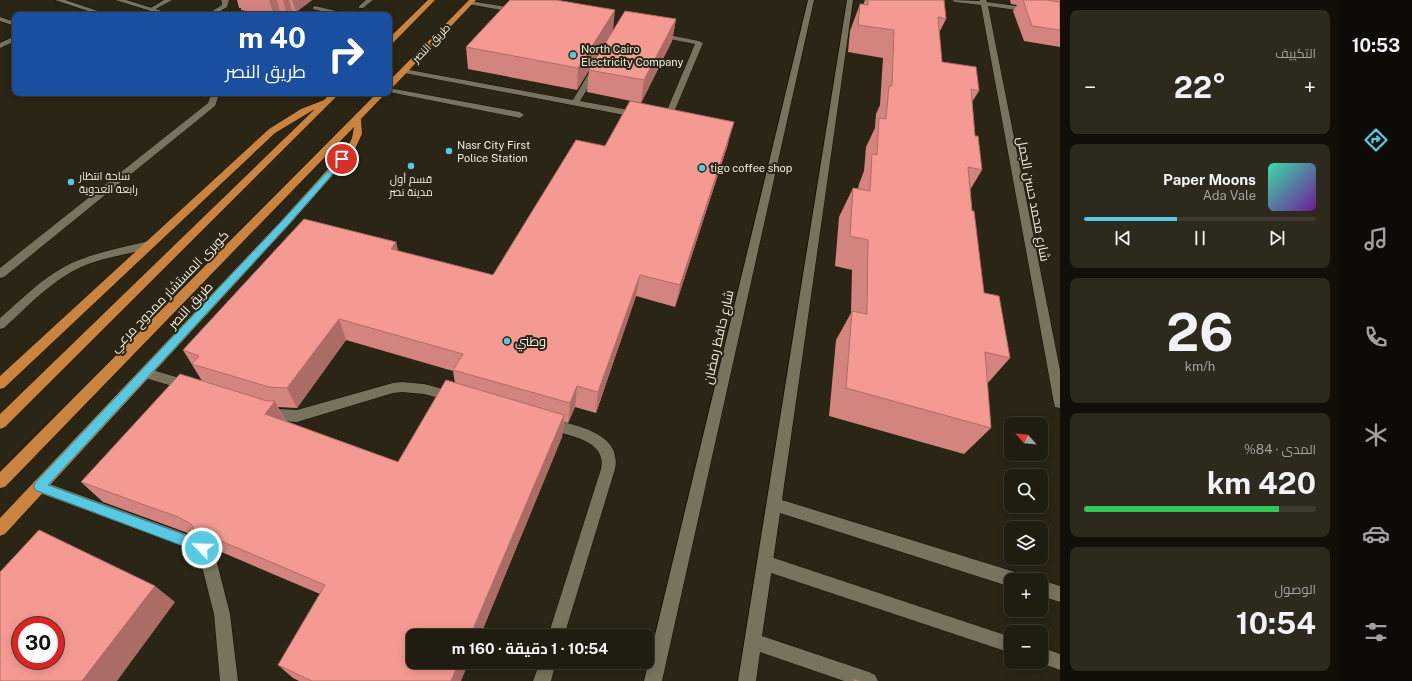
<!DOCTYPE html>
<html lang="ar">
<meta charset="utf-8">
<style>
:root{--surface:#201c0f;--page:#2d291d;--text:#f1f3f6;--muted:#a2a19e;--line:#3d3a2f;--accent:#57c9e2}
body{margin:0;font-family:"Public Sans",Cairo,sans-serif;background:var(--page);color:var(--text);direction:rtl;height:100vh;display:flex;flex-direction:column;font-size:15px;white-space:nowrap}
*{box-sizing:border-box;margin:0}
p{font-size:13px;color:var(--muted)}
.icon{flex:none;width:22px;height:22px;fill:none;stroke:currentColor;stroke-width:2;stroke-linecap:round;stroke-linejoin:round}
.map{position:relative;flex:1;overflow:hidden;direction:ltr}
.details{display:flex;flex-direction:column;gap:10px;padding:10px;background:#120f08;width:280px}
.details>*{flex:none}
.hud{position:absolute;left:12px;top:12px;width:380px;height:84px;border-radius:8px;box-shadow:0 2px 10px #0003,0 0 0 1px var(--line);direction:rtl;background:#1a4fa0;color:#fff;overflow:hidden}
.needle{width:26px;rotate:297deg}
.buttons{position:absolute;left:1004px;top:417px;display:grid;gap:8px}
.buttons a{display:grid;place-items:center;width:44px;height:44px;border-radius:8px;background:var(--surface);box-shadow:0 2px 10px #0003,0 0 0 1px var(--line);font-size:20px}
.speed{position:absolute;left:12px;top:617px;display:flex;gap:8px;font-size:20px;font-weight:700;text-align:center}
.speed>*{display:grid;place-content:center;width:52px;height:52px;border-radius:50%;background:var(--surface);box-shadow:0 2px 10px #0003,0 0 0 1px var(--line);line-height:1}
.speed .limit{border:6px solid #d22;background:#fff;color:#111}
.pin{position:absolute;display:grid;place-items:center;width:34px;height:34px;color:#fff;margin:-17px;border:2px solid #fff;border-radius:50%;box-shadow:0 1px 4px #0007}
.me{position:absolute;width:44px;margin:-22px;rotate:294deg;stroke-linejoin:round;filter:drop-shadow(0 0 3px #0008)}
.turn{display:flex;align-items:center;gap:14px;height:84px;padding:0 20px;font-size:18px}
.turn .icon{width:52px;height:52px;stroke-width:2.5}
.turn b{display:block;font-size:28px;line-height:34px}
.big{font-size:30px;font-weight:700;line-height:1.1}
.details .tile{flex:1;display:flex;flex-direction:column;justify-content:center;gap:6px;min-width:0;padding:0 14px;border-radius:8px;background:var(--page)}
.details .dial{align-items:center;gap:0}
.dial b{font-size:52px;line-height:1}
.song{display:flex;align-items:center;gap:12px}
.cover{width:48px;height:48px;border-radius:6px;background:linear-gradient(135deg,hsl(160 70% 55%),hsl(280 70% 35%))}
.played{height:4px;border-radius:2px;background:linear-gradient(90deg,var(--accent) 40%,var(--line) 40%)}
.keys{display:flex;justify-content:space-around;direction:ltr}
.heat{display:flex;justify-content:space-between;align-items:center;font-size:22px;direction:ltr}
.charge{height:6px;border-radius:3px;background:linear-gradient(90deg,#34c759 84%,var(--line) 0)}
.trip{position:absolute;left:406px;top:629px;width:248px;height:40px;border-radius:8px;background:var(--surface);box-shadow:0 2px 10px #0003,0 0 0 1px var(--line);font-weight:700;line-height:40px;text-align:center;direction:rtl}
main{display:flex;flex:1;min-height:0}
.menu{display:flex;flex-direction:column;width:72px;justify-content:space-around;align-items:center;background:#0d0b06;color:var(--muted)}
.menu .icon{width:28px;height:28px}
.menu .current{color:var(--accent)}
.menu b{font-size:18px;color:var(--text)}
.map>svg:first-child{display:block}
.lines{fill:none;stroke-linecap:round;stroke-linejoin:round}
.service-casing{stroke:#130e01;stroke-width:1}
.minor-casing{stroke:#130e01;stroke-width:1}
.tertiary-casing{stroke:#130e01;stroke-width:1}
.trunk-casing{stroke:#130e01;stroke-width:1}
.service{fill:#78735f;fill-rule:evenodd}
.minor{fill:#78735f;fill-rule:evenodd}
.tertiary{fill:#78735f;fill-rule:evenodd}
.trunk{fill:#cb843f;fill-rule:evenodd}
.wall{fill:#d3847e;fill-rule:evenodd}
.shaded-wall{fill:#ac6c66}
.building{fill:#f59a92;stroke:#ac6c66;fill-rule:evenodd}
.route{fill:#57c9e2;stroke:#398393}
.poi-dot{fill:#57c9e2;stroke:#2a2514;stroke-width:1.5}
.labels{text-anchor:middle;stroke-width:4;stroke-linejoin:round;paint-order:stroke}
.far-street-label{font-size:11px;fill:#f0ede2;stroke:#2a2514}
.far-poi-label{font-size:11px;fill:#f0ede2;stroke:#2a2514;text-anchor:start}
.street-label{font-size:13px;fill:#f0ede2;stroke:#2a2514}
.poi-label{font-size:13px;fill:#f0ede2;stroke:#2a2514;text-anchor:start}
</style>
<main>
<nav class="menu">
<b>10:53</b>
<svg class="icon current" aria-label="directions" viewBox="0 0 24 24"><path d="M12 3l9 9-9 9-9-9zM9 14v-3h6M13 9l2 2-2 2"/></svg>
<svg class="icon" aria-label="music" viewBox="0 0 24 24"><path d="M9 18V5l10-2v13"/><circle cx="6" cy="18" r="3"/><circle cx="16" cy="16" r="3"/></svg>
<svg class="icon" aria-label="phone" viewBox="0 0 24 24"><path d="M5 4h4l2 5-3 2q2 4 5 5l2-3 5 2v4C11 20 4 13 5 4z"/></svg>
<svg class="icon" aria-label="climate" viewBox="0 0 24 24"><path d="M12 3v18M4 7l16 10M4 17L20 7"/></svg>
<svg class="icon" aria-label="car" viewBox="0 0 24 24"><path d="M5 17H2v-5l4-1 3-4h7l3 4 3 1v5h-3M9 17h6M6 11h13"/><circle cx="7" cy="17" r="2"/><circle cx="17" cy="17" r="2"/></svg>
<svg class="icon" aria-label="filters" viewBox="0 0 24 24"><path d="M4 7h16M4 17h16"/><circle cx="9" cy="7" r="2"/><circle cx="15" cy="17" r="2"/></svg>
</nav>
<section class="details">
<div class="tile"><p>التكييف</p>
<div class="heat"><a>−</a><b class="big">22°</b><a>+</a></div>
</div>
<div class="tile">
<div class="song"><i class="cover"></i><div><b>Paper Moons</b><p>Ada Vale</p></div></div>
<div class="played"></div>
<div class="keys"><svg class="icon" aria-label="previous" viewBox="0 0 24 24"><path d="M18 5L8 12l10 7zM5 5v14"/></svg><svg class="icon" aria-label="pause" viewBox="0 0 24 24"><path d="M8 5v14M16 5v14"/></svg><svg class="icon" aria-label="next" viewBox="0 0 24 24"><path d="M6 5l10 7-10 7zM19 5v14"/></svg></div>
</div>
<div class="tile dial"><b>26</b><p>km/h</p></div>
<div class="tile"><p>المدى · 84%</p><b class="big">420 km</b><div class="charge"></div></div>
<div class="tile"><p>الوصول</p><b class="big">10:54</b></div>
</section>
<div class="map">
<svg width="1060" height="681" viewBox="0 0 1060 681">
<rect width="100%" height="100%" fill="#2a2514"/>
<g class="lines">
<defs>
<path id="service" d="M366,0h7l-10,8h-4v-2z
M470,1l49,8 3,2 -3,2 -51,-9v-2z
M315,6l34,8 1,1h-13l-24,-6v-2z
M0,17l15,5v4l-15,-5z
M654,32l45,9 4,2 -31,74 -1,2 -11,3 -4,-3 9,-4 30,-71 -41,-8z
M15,36v5l-15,7v-5z
M593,66h6l1,2 -20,33 60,11 4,3 -1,2 -3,1 -236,-45 -4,-2 4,-2 169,31z
M389,88l131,24 4,3 -4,3 -131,-26z
M210,93h8l1,2 -4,11 -211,171 -4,1v-10l208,-165 3,-8z
M149,241l4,1 1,3 -1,3c-24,6 -49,9 -72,19 -30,14 -53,39 -77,61l-4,1v-11c21,-18 40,-38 64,-51 26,-14 56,-19 85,-26z
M765,555l246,82v16l-246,-82 -5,-3 -3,-5 3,-5z
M1041,647l19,7v16l-22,-8h3z"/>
<path id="minor" d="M164,0h8l-18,10 -5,-1z
M221,0h8l-2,7 -13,8h-8l16,-10v-3z
M808,0h6l-152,681h-18z
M847,0h6l-71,500 233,72 6,2 2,6h-12v7l-231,-74 -18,123 107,36 6,3 3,6h-34l-84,-29 -4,29h-18z
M952,0l28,1v-1h6l1,2 73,10v4l-72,-10 72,364v38l-5,-1 -1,-4 -73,-398 -26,-3z
M146,368l47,14 2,4 -2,4 -4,1 -47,-14 -2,-4 2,-4z
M402,382l22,2 35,9 1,4 -1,4 -5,1 -30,-8 -22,-2 -9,1 -96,29 -18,-1 -17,-6 -2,-4 2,-4 5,-1 12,3 18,1 96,-27z
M547,418c26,7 76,14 68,51l-51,167h-16l53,-167c7,-31 -38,-34 -59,-41l-2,-4 2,-4z
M39,480l156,57 12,7 8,11 15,59 8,67h-18l-6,-67 -14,-55 -10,-10 -156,-58 -2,-5 2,-5z
M1041,580l19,6v16l-19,-6z
M540,662h16l-5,19h-18z"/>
<path id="tertiary" d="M55,0h10l45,15h-10z
M115,0h11l49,15h-11z"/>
<path id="trunk" d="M428,0h7l-43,44h-3v-6z
M469,0h7l-84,88h-3v-7z
M331,93h9l-335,334 -5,2v-15l315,-305 -40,24 -271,255 -4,1v-13l269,-247 32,-20 23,-9z
M377,93h9l-25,26 1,15 -8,17 -65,74 -284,309 -5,2v-18l281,-297 66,-73 5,-10 2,-11 -349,360 -5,1v-16z"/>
</defs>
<use href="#service" class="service-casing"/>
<use href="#minor" class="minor-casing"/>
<use href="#tertiary" class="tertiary-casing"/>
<use href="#trunk" class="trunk-casing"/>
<use href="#service" class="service"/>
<use href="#minor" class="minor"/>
<use href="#tertiary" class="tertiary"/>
<use href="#trunk" class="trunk"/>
</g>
<path class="wall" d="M237,0h75l-16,12 -4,-1 -5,3 -7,-2 -4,3h-10l-25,-5v-2h-2z
M865,0h79l2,19 -7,14 3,29 37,29 -7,11 3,34 7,34 -12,20 2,21 12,82 26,65 -23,26 4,44 -27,26 -135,-38 7,-76 15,-27 1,-43 -17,-4 4,-49 14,-29 5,1 1,-5 5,-13 2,-24 9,-19 1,-14 4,-9 3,-47 -35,-6 2,-21 10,-27 3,1z
M1010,0h50v47l-36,-6 -11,-30 4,-6 -6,-1z
M676,19l-4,22 -31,62 -54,-11 2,-22 -12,20 -109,-21 -2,-22 147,-16z
M728,144l-53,163 -39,-11 -40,117 -21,-6 -7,16 -4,-1 -2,15 -82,199h-67l48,45h-162l-6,-3 -15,-13 42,-71 -108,-46 -6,-6 -10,-6 -93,-34 -22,-20 121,-101 -19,-31 213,-108 2,9 95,24 112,-129zM346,340l107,31 2,12 -57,79 -112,-41 -8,-14 19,1z"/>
<path class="shaded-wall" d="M269,0h8l3,12 -4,3h-2z
M283,0h6l3,11 -5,3z
M292,0h20l-16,12z
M615,10l-2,21 -36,59 1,-22z
M676,19l-4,22 -31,62 3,-23z
M734,122l-6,22 -53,163 5,-22z
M396,242l5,22 -10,-15z
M640,275l-4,21 -40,117 2,-21z
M339,319l7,21 -49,68 -10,-20z
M577,386l-2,21 -7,16 2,-20z
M275,401l11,22 -21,-9z
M564,415l-2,22 -82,199h-10z
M155,586l20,16 -58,79h-35z
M459,662h10l-8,19h-10z"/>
<path class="building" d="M510,0h46l59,10 -37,58 -112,-21z
M868,0h76l2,19 -8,-2 4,45 34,5 3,24 -8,-2 4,47h3l4,34 -14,-3 4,44h2l10,82 15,3 11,62 -25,-6 6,76 -145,-40 6,-77 15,3 1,-74 -18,-4 3,-48 17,3 2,-37 5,1 2,-37 7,1 3,-33h3l2,-56 -36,-5 2,-21 8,1z
M1023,0h24l13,2v28l-28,-4z
M625,11l51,8 -32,61 -55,-10z
M630,101l104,21 -54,163 -40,-10 -42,117 -21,-6 -7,17 -117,-33 10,-16 -124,-35 -52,69 -18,-1 -77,-23 7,-8 -16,-6 121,-131 92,23 -5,7 102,26 83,-135 29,6z
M180,374l87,27h8l-10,13 133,48 48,-82 118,35 -94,221h-57v26h46l-8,19h-139l-34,-16 47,-80 -130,-55 -4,-6 -13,-7 -97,-35z
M39,530l116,56 -73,95h-82v-109zM21,626h34v34h-34z
M854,679l6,2h-6z"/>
<path class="route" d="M342,157l3,2 -1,2 -56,64 -240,260 151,55 7,5 2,3 -2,4 -4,2 -11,-5 -156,-59 -1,-4 1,-3 247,-262 58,-63z"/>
<g class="poi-dot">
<circle cx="573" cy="55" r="4"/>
<circle cx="449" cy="151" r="4"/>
<circle cx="411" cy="166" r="4"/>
<circle cx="702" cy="168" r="4"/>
<circle cx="71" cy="182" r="4"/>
<circle cx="507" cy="341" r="4"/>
</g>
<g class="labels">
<g class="far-street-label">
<text transform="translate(431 43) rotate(-46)" y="4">طريق النصر</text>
</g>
<g class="far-poi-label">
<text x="581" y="53">North Cairo<tspan x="581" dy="13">Electricity Company</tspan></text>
<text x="457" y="149">Nasr City First<tspan x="457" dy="13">Police Station</tspan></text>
<text x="710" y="172">tigo coffee shop</text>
<text x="79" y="180">ساحة انتظار<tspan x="79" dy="13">رابعة العدوية</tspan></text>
<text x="411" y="183" text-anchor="middle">قسم أول<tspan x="411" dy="13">مدينة نصر</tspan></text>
</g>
<g class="street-label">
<text transform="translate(1034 199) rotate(79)" y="5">شارع محمد حسن الجمل</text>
<text transform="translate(169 291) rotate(-46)" y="5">كوبرى المستشار ممدوح مرعي</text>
<text transform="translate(190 305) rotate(-47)" y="5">طريق النصر</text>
<text transform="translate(718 337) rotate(-77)" y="5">شارع حافظ رمضان</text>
</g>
<g class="poi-label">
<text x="515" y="346">وطني</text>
</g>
</g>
</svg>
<div class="buttons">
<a><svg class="needle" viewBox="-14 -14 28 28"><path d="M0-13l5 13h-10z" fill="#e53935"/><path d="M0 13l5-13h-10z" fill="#a2a19e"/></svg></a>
<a><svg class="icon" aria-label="search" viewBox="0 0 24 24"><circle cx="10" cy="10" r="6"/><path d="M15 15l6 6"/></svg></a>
<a><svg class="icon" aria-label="layers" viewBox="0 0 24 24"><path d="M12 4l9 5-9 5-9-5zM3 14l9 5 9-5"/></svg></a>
<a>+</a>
<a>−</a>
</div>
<div class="speed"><div class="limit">30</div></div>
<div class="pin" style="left:342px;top:159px;background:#d93025"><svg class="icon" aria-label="arrive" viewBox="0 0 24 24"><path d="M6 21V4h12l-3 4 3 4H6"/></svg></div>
<svg class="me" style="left:202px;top:548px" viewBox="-20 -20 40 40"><circle r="17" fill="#57c9e2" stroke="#fff" stroke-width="3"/><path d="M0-11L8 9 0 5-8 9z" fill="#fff"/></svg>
<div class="trip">10:54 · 1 دقيقة · 160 m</div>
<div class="hud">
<div class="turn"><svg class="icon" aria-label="right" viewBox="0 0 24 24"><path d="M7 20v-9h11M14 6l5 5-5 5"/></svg><div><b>40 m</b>طريق النصر</div></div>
</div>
</div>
</main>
